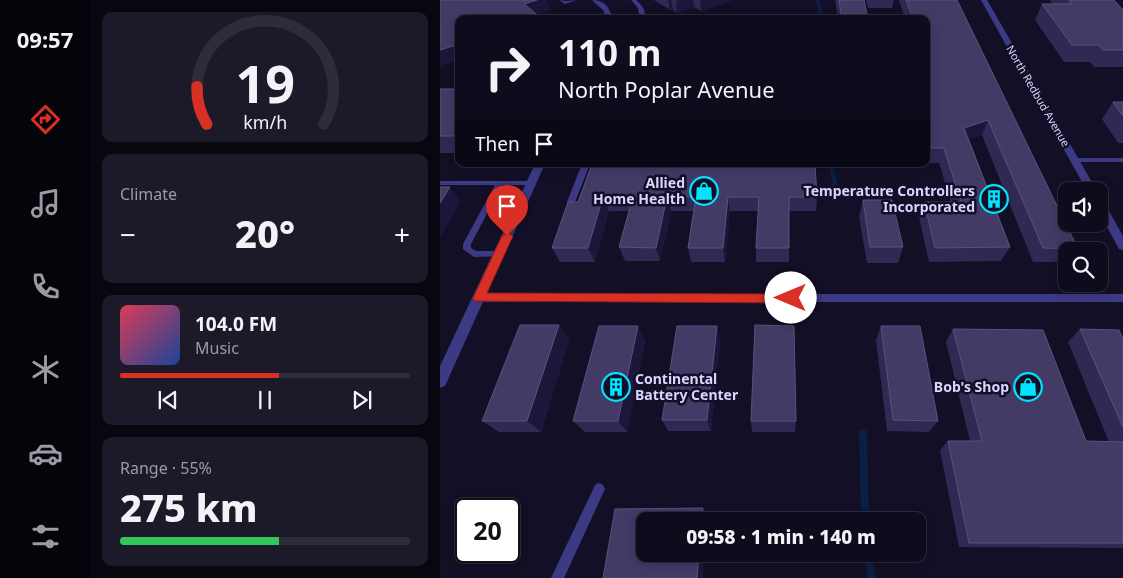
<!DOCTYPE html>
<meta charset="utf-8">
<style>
:root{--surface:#0e0b1c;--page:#1c1929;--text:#f1f3f6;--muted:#9b9ba3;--line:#2e2b3b;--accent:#d93025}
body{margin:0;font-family:"Noto Sans",sans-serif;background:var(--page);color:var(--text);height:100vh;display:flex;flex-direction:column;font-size:19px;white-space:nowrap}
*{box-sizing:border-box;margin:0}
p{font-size:16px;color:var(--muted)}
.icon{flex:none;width:28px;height:28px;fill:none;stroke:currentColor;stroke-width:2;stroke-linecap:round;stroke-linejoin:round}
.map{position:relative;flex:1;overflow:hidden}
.panel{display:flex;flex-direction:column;gap:12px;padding:12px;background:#08060f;width:350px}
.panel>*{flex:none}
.hud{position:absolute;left:15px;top:15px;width:475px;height:152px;border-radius:10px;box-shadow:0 2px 12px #0003,0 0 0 1px var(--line);background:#0e0b1c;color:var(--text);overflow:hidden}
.controls{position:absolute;left:618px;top:182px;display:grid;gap:10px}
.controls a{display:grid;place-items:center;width:50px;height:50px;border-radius:10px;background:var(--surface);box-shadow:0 2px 12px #0003,0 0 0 1px var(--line);font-size:25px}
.speed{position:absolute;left:15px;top:498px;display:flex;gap:10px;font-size:25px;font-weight:700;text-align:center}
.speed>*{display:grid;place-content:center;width:65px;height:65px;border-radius:50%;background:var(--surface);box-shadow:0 2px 12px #0003,0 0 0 1px var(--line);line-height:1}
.speed .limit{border:2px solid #111;border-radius:8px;background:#fff;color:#111}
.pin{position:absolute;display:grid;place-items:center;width:42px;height:42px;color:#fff;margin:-51px -21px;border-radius:50% 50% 50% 0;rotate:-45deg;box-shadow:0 0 5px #0007}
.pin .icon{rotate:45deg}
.me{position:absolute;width:55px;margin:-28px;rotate:270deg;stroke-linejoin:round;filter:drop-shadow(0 0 4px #0008)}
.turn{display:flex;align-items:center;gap:18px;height:105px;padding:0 20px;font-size:22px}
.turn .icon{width:65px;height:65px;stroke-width:2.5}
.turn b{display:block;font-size:35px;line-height:42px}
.then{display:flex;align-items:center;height:48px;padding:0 20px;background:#0003;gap:10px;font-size:19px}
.big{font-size:38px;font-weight:800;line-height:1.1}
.panel .widget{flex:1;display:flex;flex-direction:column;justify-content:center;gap:8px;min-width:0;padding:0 18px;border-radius:10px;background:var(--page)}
.panel .dial{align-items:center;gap:0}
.dial svg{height:130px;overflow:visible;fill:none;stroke:var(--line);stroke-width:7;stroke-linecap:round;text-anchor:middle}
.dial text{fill:var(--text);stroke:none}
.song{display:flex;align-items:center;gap:15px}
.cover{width:60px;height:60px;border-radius:8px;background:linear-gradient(135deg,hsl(350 70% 55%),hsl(220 70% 35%))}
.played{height:5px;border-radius:2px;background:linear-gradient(90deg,var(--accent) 55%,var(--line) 55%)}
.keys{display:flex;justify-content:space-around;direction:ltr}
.heat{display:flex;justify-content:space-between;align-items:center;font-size:28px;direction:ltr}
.charge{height:8px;border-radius:4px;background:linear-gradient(90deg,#34c759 55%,var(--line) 0)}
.trip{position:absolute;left:196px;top:512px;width:290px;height:50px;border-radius:10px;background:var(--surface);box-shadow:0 2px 12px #0003,0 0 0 1px var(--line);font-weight:800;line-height:50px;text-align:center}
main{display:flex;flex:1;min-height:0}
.tabs{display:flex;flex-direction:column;width:90px;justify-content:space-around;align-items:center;background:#06040b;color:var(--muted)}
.tabs .icon{width:35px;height:35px}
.tabs .active{color:var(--accent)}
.tabs b{font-size:22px;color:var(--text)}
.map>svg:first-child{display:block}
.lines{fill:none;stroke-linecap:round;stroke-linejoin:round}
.stream-far2{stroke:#0a1f44;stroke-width:4}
.stream-far1{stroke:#0a1f44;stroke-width:4.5}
.stream{stroke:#0a1f44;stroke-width:8}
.lane{fill:#3d3a85;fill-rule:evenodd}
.street{fill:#3d3a85;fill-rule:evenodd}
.wall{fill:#312854}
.shaded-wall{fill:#1d163a}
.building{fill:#433a66;stroke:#5a527e}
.route{fill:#d93025;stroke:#8d1f18}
.labels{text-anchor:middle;stroke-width:5;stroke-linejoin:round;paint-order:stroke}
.far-street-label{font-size:11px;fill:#d9d4ff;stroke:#130f26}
.poi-label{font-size:14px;font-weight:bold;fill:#d9d4ff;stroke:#130f26;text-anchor:end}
</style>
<main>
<nav class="tabs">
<b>09:57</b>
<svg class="icon active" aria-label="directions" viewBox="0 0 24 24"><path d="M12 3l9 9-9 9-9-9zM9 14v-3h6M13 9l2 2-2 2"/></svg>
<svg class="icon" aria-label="music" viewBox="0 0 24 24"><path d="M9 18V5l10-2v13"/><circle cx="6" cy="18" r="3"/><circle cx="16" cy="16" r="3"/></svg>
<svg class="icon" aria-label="phone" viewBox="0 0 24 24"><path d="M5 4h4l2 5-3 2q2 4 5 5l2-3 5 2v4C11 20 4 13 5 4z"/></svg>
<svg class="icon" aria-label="climate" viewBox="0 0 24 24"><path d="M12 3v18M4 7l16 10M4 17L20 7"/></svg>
<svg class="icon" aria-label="car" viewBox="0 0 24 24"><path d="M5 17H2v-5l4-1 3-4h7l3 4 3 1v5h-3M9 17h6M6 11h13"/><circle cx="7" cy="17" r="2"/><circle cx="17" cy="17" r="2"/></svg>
<svg class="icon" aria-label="filters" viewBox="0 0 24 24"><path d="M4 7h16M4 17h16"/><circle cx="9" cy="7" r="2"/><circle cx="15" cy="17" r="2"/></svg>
</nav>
<section class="panel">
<div class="widget dial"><svg viewBox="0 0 100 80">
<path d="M14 69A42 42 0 1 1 86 69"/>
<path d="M14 69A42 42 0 0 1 8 46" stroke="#d93025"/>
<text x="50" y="56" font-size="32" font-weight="700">19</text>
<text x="50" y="72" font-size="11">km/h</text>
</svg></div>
<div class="widget"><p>Climate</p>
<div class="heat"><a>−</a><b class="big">20°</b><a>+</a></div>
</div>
<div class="widget">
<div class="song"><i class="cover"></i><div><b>104.0 FM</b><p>Music</p></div></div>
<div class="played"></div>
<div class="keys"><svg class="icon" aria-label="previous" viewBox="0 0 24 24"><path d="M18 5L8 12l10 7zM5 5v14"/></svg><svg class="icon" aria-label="pause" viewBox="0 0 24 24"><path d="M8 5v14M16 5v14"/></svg><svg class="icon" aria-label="next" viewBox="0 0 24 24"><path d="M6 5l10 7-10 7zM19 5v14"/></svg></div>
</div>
<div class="widget"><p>Range · 55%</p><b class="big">275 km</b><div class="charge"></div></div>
</section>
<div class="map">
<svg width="683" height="578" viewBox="0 0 683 578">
<rect width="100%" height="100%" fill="#130f26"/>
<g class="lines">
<path class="stream-far2" d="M377,0l4,13 -2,6"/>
<path class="stream-far1" d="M391,164l4,20"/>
<path class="stream" d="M423,433l2,88
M429,554l2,24"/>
<path class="lane" d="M119,0l7,1 11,-1 -12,4z
M191,0h5c6,5 10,10 9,19h-5l-2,-11z
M633,158h50v4h-48l-3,-2z
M142,164h8l-15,38 -1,2h-6l-1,-2z
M0,181h94v4h-32l-31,59v4l5,3h24l3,1 1,2 -1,2 -29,1 -11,-8v-5l32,-59h-55z
M39,294h644v8h-644l-3,-1 -1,-3 1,-3z
M159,483l4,2 2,4 -41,89h-13l44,-93z"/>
<path class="street" d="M152,0c12,0 18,7 20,19h-8v-8z
M541,0h6l110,191h-10z
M95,164h10l-100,222 -5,2v-22z
M659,199l4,1 20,36v14l-4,-1 -20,-37z"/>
</g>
<path class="wall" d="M214,0h76v1l-29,10 -7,-4 -17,6 -4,-3h-3z
M395,0h29l3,14v5h-29z
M426,0h28l-2,8h-24z
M459,0h58l121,249 -2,2h-10v11h-33l-51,-127 -13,4 41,108 -9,14 -72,1 -10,-45 5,-15h27l-12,-39h-13v-144h-21z
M610,0h64l9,10v57h-29l-4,-5h-26l-29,-42 7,-16h11z
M0,89h19v64h-19z
M673,102h10v41h-5l-16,-24z
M152,164l225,33 -1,14h-27v51h-33v-14l2,-37h-28l-5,51h-34l-3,-14 5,-37h-22l-11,50h-35l-6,-14 10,-36h-20l-14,51h-35l-8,-14 26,-46z
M423,200l40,47 -5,16h-31l-8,-46z
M119,325l10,15 -28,92h-42l-17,-11z
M198,326l7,15 -18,91h-42l-12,-11z
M277,326l3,15 -9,90h-43l-6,-11z
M441,326l57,95 -9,11 -42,-1 -11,-91z
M513,329l133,112 23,1 -41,-100 12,-13 43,10v209l-164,-1 -19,-97 8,-9h22l-24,-99z
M311,421h45l-1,11h-43z"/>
<path class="shaded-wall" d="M97,0h10l4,10 -22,6 -5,-12z
M228,0h3l2,10h-3z
M240,0h13l1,7 -17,6 -1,-12z
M260,0h30v1l-29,10z
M19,44v15l-19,7v-16z
M548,120l-6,15 -23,8 5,-15z
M19,130v12l-4,-6z
M10,187l11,15 -21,35v-34z
M163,197l6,14 -14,51 -7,-14z
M227,197l4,14 -11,50 -4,-13z
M288,197l2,14 -5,51 -2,-14z
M119,325l10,15 -28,92 -14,-11z
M198,326l7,15 -18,91 -9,-11z
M277,326l3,15 -9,90 -4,-11z
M263,508l5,7 -1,6h-5z
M259,554h5l-1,24h-6z"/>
<path class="building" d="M0,0h97l-13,4 17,14 -3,1h-79v25l-19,6z
M399,0h25l3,14h-26z
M466,0h51l121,249 -35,-1 -55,-128 -24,8 46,119 -75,1 -11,-46h37l-17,-54h-13l-5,-16v-113h-13z
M629,0h45l9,10v40h-20l-4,-5h-27l-30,-41h30z
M0,89h19v41l-4,6h-15z
M673,102h10v14z
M152,164h223l2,33h-28v51h-33l3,-51h-31l-5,51h-35l8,-51h-29l-11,51 -37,-1 14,-50h-30l-15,51h-36l16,-46h10z
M0,187h10l-10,16z
M423,200h29l11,47h-33z
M80,325h39l-32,96h-45z
M315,325l39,1 2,95h-45z
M159,326h39l-20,95h-45z
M237,326h40l-10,94h-45z
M441,326h39l18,95 -45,-1z
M513,329l90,1 43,111 37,1v101h-154l-21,-102h34z
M640,329l39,1 4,9v88z
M263,508l-1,13h-57v33h54l-2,24h-94l12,-69z"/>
<path class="route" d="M67,232l6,4 -26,57 304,1 4,1 2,3 -2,4 -4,1 -316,-2 -2,-3 29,-62z"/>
<defs>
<symbol id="shop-ring" viewBox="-11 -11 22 22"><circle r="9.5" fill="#130f26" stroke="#00e5ff" stroke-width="1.5"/><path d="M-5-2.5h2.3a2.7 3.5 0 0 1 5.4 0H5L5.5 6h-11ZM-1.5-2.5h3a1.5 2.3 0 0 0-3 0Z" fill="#00e5ff"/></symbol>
<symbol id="building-ring" viewBox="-11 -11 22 22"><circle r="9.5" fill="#130f26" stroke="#00e5ff" stroke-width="1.5"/><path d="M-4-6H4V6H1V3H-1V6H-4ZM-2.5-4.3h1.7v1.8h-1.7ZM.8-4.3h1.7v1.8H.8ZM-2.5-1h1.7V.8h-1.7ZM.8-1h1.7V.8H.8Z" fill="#00e5ff"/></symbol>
</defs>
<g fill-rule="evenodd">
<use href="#shop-ring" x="248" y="175" width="32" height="32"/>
<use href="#building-ring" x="538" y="183" width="32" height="32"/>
<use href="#building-ring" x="160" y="371" width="32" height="32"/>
<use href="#shop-ring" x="572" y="371" width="32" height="32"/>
</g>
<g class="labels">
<g class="far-street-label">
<text transform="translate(598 96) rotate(60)" y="4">North Redbud Avenue</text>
</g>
<g class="poi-label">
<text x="245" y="188">Allied<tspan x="245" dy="16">Home Health</tspan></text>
<text x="535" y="196">Temperature Controllers<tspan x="535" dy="16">Incorporated</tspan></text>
<text x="195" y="384" text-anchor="start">Continental<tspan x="195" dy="16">Battery Center</tspan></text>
<text x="569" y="392">Bob's Shop</text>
</g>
</g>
</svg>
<div class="controls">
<a><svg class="icon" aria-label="sound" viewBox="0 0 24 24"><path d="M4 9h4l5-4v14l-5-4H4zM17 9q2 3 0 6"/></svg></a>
<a><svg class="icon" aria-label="search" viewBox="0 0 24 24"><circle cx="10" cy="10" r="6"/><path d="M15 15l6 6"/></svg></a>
</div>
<div class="speed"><div class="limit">20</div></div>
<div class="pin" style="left:67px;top:236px;background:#d93025"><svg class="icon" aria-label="arrive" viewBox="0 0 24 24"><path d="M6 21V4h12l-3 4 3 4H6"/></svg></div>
<svg class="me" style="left:351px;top:298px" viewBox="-20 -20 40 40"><circle r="19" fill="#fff"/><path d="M0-13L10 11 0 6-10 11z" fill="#d93025"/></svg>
<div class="trip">09:58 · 1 min · 140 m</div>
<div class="hud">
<div class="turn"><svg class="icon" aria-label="right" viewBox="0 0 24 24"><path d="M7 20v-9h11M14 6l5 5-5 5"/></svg><div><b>110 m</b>North Poplar Avenue</div></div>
<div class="then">Then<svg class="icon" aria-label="arrive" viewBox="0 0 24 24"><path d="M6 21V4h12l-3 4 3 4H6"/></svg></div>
</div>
</div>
</main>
